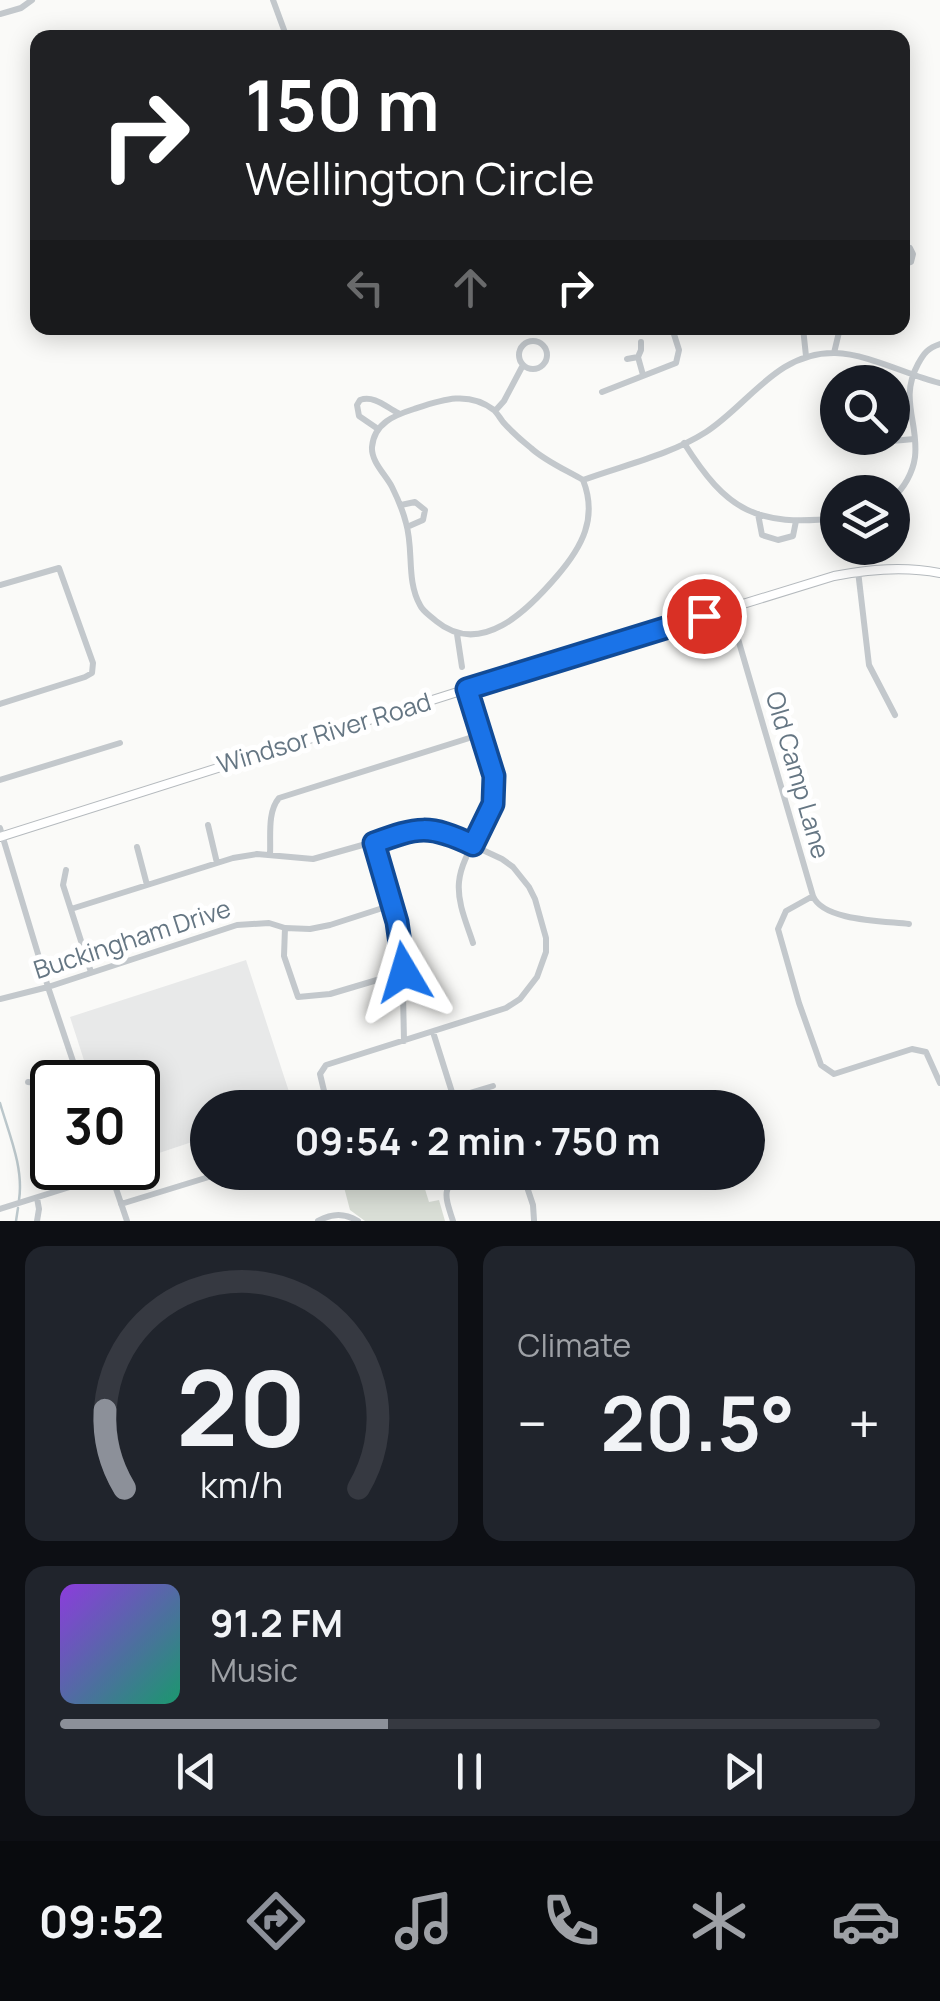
<!DOCTYPE html>
<meta charset="utf-8">
<style>
:root{--surface:#171b24;--page:#20242c;--text:#f1f3f6;--muted:#9ea1a6;--line:#363941;--accent:#8c9099}
body{margin:0;font-family:Manrope,sans-serif;background:var(--page);color:var(--text);height:100vh;display:flex;flex-direction:column;font-size:38px;white-space:nowrap}
*{box-sizing:border-box;margin:0}
p{font-size:32px;color:var(--muted)}
.icon{flex:none;width:55px;height:55px;fill:none;stroke:currentColor;stroke-width:2;stroke-linecap:round;stroke-linejoin:round}
.map{position:relative;height:1221px;overflow:hidden}
.details{display:flex;flex-direction:column;gap:25px;padding:25px;background:#0d0f14;flex:1}
.details>*{flex:none}
.top-card{position:absolute;left:30px;top:30px;width:880px;height:305px;border-radius:20px;box-shadow:0 5px 25px #0003;background:#202124;color:#fff;overflow:hidden}
.fabs{position:absolute;left:820px;top:365px;display:grid;gap:20px}
.fabs a{display:grid;place-items:center;width:90px;height:90px;border-radius:50%;background:var(--surface);box-shadow:0 5px 25px #0003;font-size:50px}
.speed{position:absolute;left:30px;top:1060px;display:flex;gap:20px;font-size:50px;font-weight:700;text-align:center}
.speed>*{display:grid;place-content:center;width:130px;height:130px;border-radius:50%;background:var(--surface);box-shadow:0 5px 25px #0003;line-height:1}
.speed .limit{border:5px solid #111;border-radius:15px;background:#fff;color:#111}
.pin{position:absolute;display:grid;place-items:center;width:85px;height:85px;color:#fff;margin:-42px;border:5px solid #fff;border-radius:50%;box-shadow:0 2px 10px #0007}
.me{position:absolute;width:110px;margin:-55px;rotate:353deg;stroke-linejoin:round;filter:drop-shadow(0 0 8px #0008)}
.turn{display:flex;align-items:center;gap:35px;height:210px;padding:0 50px;font-size:45px}
.turn .icon{width:130px;height:130px;stroke-width:2.5}
.turn b{display:block;font-size:70px;line-height:85px}
.lanes{display:flex;align-items:center;height:95px;padding:0 50px;background:#0003;justify-content:center;gap:50px;direction:ltr}
.lanes .off{opacity:.35}
.big{font-size:75px;font-weight:700;line-height:1.1}
.details .widget{flex:1;display:flex;flex-direction:column;justify-content:center;gap:15px;min-width:0;padding:0 35px;border-radius:20px;background:var(--page)}
.details .dial{align-items:center;gap:0}
.dial svg{height:260px;overflow:visible;fill:none;stroke:var(--line);stroke-width:7;stroke-linecap:round;text-anchor:middle}
.dial text{fill:var(--text);stroke:none}
.song{display:flex;align-items:center;gap:30px}
.cover{width:120px;height:120px;border-radius:15px;background:linear-gradient(135deg,hsl(270 70% 55%),hsl(160 70% 35%))}
.played{height:10px;border-radius:5px;background:linear-gradient(90deg,var(--accent) 40%,var(--line) 40%)}
.keys{display:flex;justify-content:space-around;direction:ltr}
.heat{display:flex;justify-content:space-between;align-items:center;font-size:55px;direction:ltr}
.details .tiles{flex:1;display:grid;gap:25px;grid-template-columns:1fr 1fr}
.widget:last-child{grid-column:span 2}
.trip{position:absolute;left:190px;top:1090px;width:575px;height:100px;border-radius:50px;background:var(--surface);box-shadow:0 5px 25px #0003;font-weight:700;line-height:100px;text-align:center}
.tab-bar{display:flex;height:160px;justify-content:space-around;align-items:center;background:#090b0e;color:var(--muted)}
.tab-bar .icon{width:70px;height:70px}
.tab-bar .active{color:var(--accent)}
.tab-bar b{font-size:45px;color:var(--text)}
.map>svg:first-child{display:block}
.built{fill:#e8e9e9}
.green{fill:#dadfd7}
.lines{fill:none;stroke-linecap:round;stroke-linejoin:round}
.stream{stroke:#bbc7cb;stroke-width:2.5}
.major-casing{stroke:#b5babe;stroke-width:10}
.minor{stroke:#c3c8cc;stroke-width:6}
.major{stroke:#fff;stroke-width:8}
.route-casing{stroke:#114b97;stroke-width:25}
.route{stroke:#1a73e8;stroke-width:18}
.labels{text-anchor:middle;stroke-width:10;stroke-linejoin:round;paint-order:stroke}
.street-label{font-size:25px;fill:#657683;stroke:#fff}
</style>
<div class="map">
<svg width="940" height="1221" viewBox="0 0 940 1221">
<rect width="100%" height="100%" fill="#fafaf8"/>
<path class="built" d="M246,960l48,147 -86,1 -1,29 -69,23v-78h-47l-21,-65z"/>
<path class="green" d="M340,1172l80,1 9,29 10,-2 6,21h-80l-15,-11z"/>
<g class="lines">
<path class="stream" d="M0,1103c9,31 24,65 19,97
M16,1221l2,-13"/>
<defs>
<path id="major" d="M0,837l467,-148 367,-113c36,-7 70,-10 106,-3"/>
</defs>
<use href="#major" class="major-casing"/>
<path class="minor" d="M273,0l14,38
M0,14l21,-6 11,-8
M902,246l8,2 3,6 -2,8 -9,3
M803,328l3,28
M519 355a14 14 0 1 1 28 0a14 14 0 1 1-28 0Z
M834,353l6,-25
M638,357l3,-7v-8
M627,359l11,-2 5,18
M602,392l74,-29 3,-13 -7,-22
M495,411l9,-10 19,-36
M378,429l-19,-13 -2,-11 3,-5c14,-5 26,7 38,13
M873,438l19,3 22,-2
M684,443c43,68 72,84 154,75
M583,480c-17,-10 -38,-19 -52,-32 -10,-8 -20,-17 -28,-26 -3,-4 -6,-9 -9,-12 -26,-20 -53,-10 -80,-1 -19,6 -40,14 -42,38 -1,15 14,28 20,40 6,12 11,24 14,36 8,27 0,57 14,82 3,7 11,11 16,16 45,37 92,-11 121,-45 25,-29 41,-58 26,-96 41,-15 87,-25 123,-48 44,-29 71,-80 129,-79 34,1 72,22 105,30
M892,498c12,-9 21,-26 23,-41 4,-34 -16,-58 3,-93 6,-11 10,-16 22,-20
M401,505l14,-3 10,8 -2,10 -16,7
M758,514l4,21 16,5 15,-4 3,-15
M858,571l11,94 26,50
M0,585l59,-17 34,95 -1,10 -7,4 -85,27
M729,608l84,288 -27,15 -8,18 21,74 22,62 13,9 78,-25 14,3 14,31
M457,634l5,33
M467,689c9,28 29,68 28,98 -1,35 -33,62 -36,95 -2,21 8,42 14,61
M0,780l120,-37
M208,825l9,38
M0,828l48,159 32,95
M373,843l29,101 2,97
M137,847l10,38
M270,855c1,-18 -3,-43 9,-57l203,-64
M66,870l-3,15 28,87
M813,896c10,25 71,25 96,28
M71,909l162,-51 24,-4 56,5 106,-30 25,3 58,27 11,8 16,20 6,12 11,39v14l-9,25 -17,22 -14,9 -180,57 -6,9 5,21
M285,928l-1,28 14,41 32,-3 74,-22
M0,999l48,-12 189,-62 32,-2 16,5 25,1 20,-4 62,-20
M433,1032l24,76
M28,1082l16,2 33,-11
M440,1108l23,-13 30,-9
M109,1168l18,53
M522,1172l11,33 1,15
M37,1198l2,11 -2,12
M121,1204l104,-32
M0,1209l111,-35
M318,1221c15,-8 26,-8 40,0
M453,1221c-10,-30 -12,-37 20,-49"/>
<use href="#major" class="major"/>
</g>
<g class="lines">
<defs>
<path id="route" d="M404,972l-7,-50 -23,-79c44,-16 55,-19 99,2l20,-41 1,-28 -27,-87 237,-73"/>
</defs>
<use href="#route" class="route-casing"/>
<use href="#route" class="route"/>
</g>
<g class="labels">
<g class="street-label">
<text transform="translate(324 733) rotate(-17)" y="9">Windsor River Road</text>
<text transform="translate(798 775) rotate(74)" y="9">Old Camp Lane</text>
<text transform="translate(132 939) rotate(-18)" y="9">Buckingham Drive</text>
</g>
</g>
</svg>
<div class="fabs">
<a><svg class="icon" aria-label="search" viewBox="0 0 24 24"><circle cx="10" cy="10" r="6"/><path d="M15 15l6 6"/></svg></a>
<a><svg class="icon" aria-label="layers" viewBox="0 0 24 24"><path d="M12 4l9 5-9 5-9-5zM3 14l9 5 9-5"/></svg></a>
</div>
<div class="speed"><div class="limit">30</div></div>
<div class="pin" style="left:704px;top:616px;background:#d93025"><svg class="icon" aria-label="arrive" viewBox="0 0 24 24"><path d="M6 21V4h12l-3 4 3 4H6"/></svg></div>
<svg class="me" style="left:404px;top:972px" viewBox="-20 -20 40 40"><path d="M0-17L14 15 0 8-14 15z" fill="#1a73e8" stroke="#fff" stroke-width="4"/></svg>
<div class="trip">09:54 · 2 min · 750 m</div>
<div class="top-card">
<div class="turn"><svg class="icon" aria-label="right" viewBox="0 0 24 24"><path d="M7 20v-9h11M14 6l5 5-5 5"/></svg><div><b>150 m</b>Wellington Circle</div></div>
<div class="lanes"><svg class="icon off" aria-label="left" viewBox="0 0 24 24"><path d="M17 20v-9H6M10 6l-5 5 5 5"/></svg><svg class="icon off" aria-label="ahead" viewBox="0 0 24 24"><path d="M12 20V5M6 11l6-6 6 6"/></svg><svg class="icon" aria-label="right" viewBox="0 0 24 24"><path d="M7 20v-9h11M14 6l5 5-5 5"/></svg></div>
</div>
</div>
<section class="details">
<div class="tiles">
<div class="widget dial"><svg viewBox="0 0 100 80">
<path d="M14 69A42 42 0 1 1 86 69"/>
<path d="M14 69A42 42 0 0 1 8 45" stroke="#8c9099"/>
<text x="50" y="56" font-size="32" font-weight="700">20</text>
<text x="50" y="72" font-size="11">km/h</text>
</svg></div>
<div class="widget"><p>Climate</p>
<div class="heat"><a>−</a><b class="big">20.5°</b><a>+</a></div>
</div>
<div class="widget">
<div class="song"><i class="cover"></i><div><b>91.2 FM</b><p>Music</p></div></div>
<div class="played"></div>
<div class="keys"><svg class="icon" aria-label="previous" viewBox="0 0 24 24"><path d="M18 5L8 12l10 7zM5 5v14"/></svg><svg class="icon" aria-label="pause" viewBox="0 0 24 24"><path d="M8 5v14M16 5v14"/></svg><svg class="icon" aria-label="next" viewBox="0 0 24 24"><path d="M6 5l10 7-10 7zM19 5v14"/></svg></div>
</div>
</div>
</section>
<nav class="tab-bar">
<b>09:52</b>
<svg class="icon active" aria-label="directions" viewBox="0 0 24 24"><path d="M12 3l9 9-9 9-9-9zM9 14v-3h6M13 9l2 2-2 2"/></svg>
<svg class="icon" aria-label="music" viewBox="0 0 24 24"><path d="M9 18V5l10-2v13"/><circle cx="6" cy="18" r="3"/><circle cx="16" cy="16" r="3"/></svg>
<svg class="icon" aria-label="phone" viewBox="0 0 24 24"><path d="M5 4h4l2 5-3 2q2 4 5 5l2-3 5 2v4C11 20 4 13 5 4z"/></svg>
<svg class="icon" aria-label="climate" viewBox="0 0 24 24"><path d="M12 3v18M4 7l16 10M4 17L20 7"/></svg>
<svg class="icon" aria-label="car" viewBox="0 0 24 24"><path d="M5 17H2v-5l4-1 3-4h7l3 4 3 1v5h-3M9 17h6M6 11h13"/><circle cx="7" cy="17" r="2"/><circle cx="17" cy="17" r="2"/></svg>
</nav>
